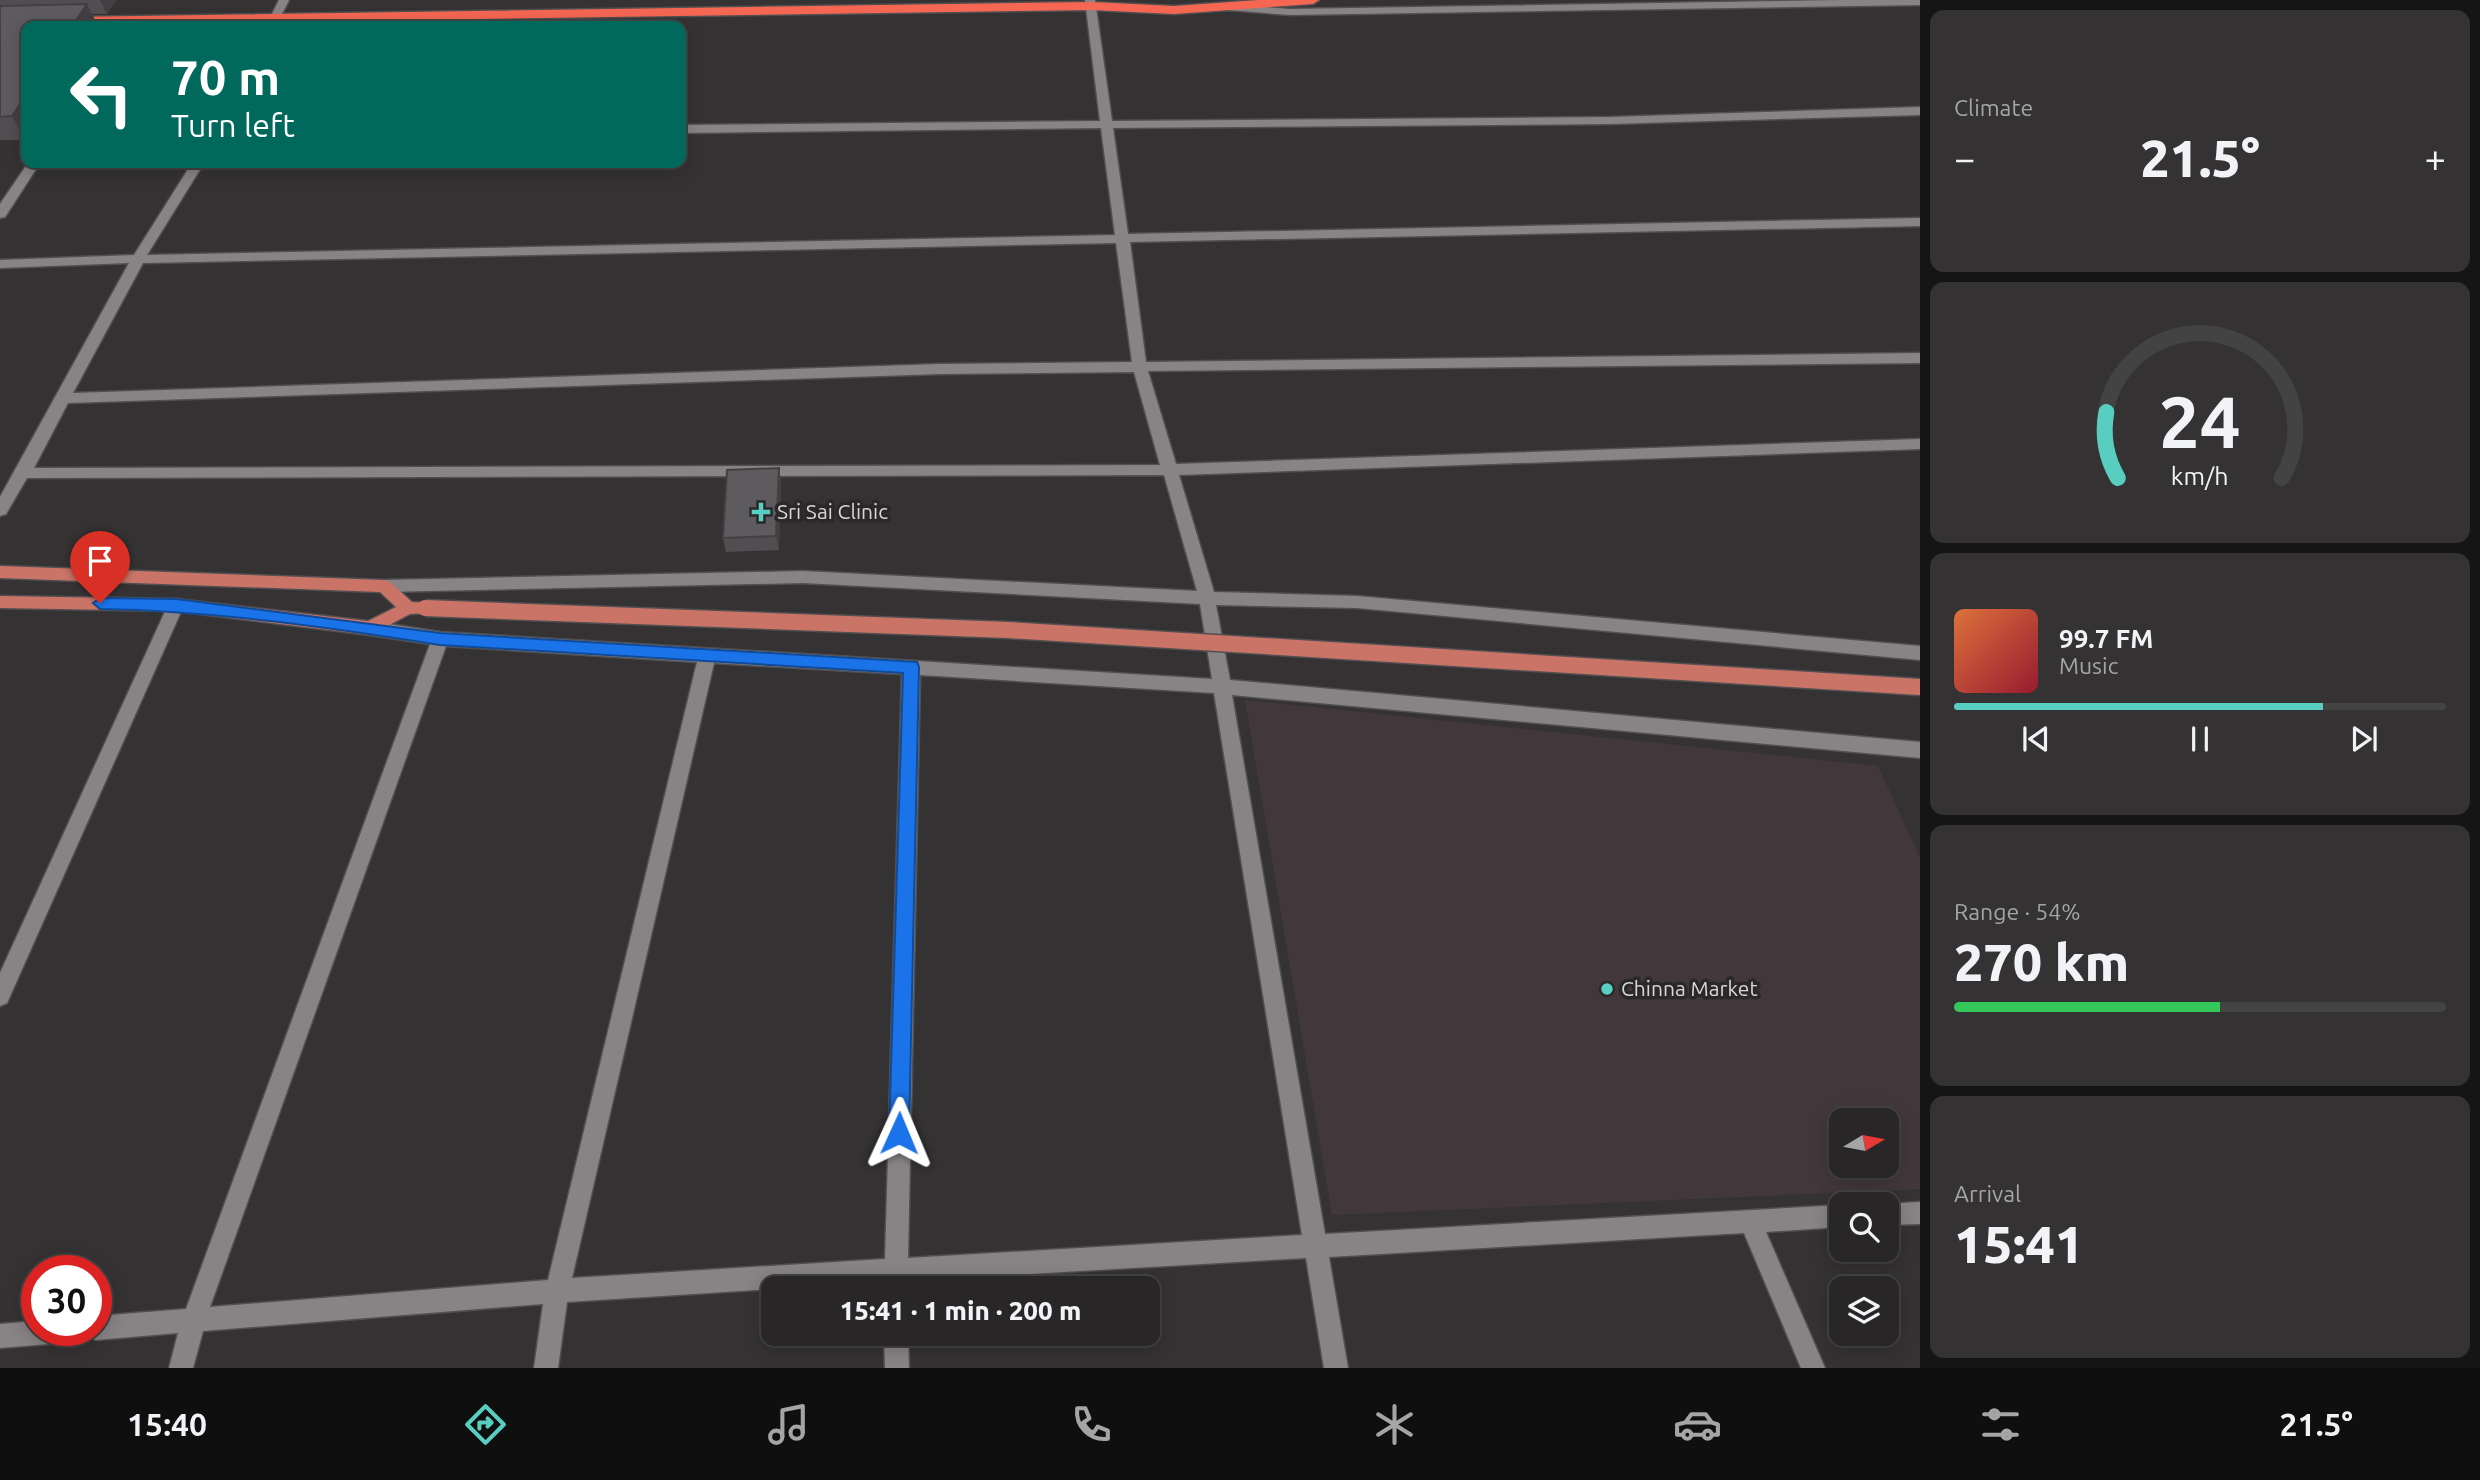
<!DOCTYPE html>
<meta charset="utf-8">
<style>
:root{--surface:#282626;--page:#343232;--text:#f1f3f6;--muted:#a5a5a7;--line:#444343;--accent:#58cec1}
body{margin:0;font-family:Ubuntu,sans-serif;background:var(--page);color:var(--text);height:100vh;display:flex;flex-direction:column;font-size:26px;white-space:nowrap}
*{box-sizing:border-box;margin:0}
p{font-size:23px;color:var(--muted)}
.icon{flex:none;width:38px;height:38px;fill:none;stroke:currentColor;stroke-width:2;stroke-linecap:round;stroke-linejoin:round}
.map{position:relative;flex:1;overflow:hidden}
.details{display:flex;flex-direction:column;gap:10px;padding:10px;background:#161515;width:560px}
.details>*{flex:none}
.guide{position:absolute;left:21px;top:21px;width:665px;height:147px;border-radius:14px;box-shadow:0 4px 18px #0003,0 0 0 2px var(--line);background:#00695c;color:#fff;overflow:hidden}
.needle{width:46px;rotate:80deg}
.buttons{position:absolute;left:1829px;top:1108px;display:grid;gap:14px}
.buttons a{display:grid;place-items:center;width:70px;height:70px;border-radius:14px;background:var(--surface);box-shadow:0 4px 18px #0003,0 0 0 2px var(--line);font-size:35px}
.speed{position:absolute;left:21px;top:1255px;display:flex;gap:14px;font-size:35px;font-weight:700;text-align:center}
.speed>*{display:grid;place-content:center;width:91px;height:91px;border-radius:50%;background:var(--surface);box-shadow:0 4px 18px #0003,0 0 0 2px var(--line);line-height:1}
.speed .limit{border:10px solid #d22;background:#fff;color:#111}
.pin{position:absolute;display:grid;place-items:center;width:60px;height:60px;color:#fff;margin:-72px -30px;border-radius:50% 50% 50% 0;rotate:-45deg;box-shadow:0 0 7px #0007}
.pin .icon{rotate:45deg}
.me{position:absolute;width:77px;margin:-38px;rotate:1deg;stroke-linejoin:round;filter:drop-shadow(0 0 5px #0008)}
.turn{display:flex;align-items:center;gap:24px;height:147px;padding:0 35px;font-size:32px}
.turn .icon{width:91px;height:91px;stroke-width:2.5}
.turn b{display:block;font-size:49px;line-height:60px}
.big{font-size:52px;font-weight:800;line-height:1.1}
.details .card{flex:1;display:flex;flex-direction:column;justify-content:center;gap:10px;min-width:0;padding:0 24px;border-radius:14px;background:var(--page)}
.details .dial{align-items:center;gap:0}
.dial svg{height:182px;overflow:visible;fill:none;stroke:var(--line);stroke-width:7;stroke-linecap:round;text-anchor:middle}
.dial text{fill:var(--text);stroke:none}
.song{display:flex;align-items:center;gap:21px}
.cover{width:84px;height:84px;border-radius:10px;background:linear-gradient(135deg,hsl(20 70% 55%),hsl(350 70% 35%))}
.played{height:7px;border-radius:4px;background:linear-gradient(90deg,var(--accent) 75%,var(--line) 75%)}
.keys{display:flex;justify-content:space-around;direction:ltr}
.heat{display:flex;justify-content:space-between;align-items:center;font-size:38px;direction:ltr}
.charge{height:10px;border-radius:5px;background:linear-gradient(90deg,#34c759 54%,var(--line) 0)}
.trip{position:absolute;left:761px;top:1276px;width:399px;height:70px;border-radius:14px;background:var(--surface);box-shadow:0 4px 18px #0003,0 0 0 2px var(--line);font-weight:800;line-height:70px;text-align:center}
.tab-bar{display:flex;height:112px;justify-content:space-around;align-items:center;background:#100f0f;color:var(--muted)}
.tab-bar .icon{width:49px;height:49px}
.tab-bar .selected{color:var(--accent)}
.tab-bar b{font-size:32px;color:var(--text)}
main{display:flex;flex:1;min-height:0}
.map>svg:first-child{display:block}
.built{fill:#42383c;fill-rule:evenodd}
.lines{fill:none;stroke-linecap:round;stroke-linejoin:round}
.minor-casing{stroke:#524f50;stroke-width:3}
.major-casing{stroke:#524f50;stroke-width:3}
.highway-casing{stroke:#524f50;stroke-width:3}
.minor{fill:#888486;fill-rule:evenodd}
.major{fill:#ca7367;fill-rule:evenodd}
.highway{fill:#f66753;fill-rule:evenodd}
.major-bridge-casing{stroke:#524f50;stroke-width:19;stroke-linecap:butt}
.major-bridge{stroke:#ca7367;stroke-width:16}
.wall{fill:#514e51}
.shaded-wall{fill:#424042}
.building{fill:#5e5b5e;stroke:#424042;stroke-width:2}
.route{fill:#1a73e8;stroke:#114b97;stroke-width:2}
.poi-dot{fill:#58cec1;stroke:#2b2829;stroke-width:2.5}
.labels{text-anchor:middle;stroke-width:7;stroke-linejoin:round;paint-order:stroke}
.poi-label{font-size:21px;fill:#d9d6d7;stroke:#2b2829;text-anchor:start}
</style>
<main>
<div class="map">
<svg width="1920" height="1368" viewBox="0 0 1920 1368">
<rect width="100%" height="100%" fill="#353233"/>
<path class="built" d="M1245,700l633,66 42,92v331l-588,26zM1841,1120h45v46h-45z"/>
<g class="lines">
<defs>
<path id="minor" d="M279,0h10l-13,26h-10z
M1085,0h10l17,121 498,-4 310,-10v8l-310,9 -497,4 15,106 792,-16v8l-790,16 16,120 774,-9v10l-772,8 28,93 744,-25v10l-741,26 35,117 143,4 563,50v14l-563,-52 -141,-3 14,75 690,62v16l-688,-63 93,539 516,-29v22l-75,5 59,136h-24l-57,-135 -415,24 19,111h-24l-18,-110 -398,23v7h-24v-6l-317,20 -9,66h-24l9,-64 -340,27 -10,37h-24l9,-35 -82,7 -8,-4 -3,-6h11v-14l90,-7 244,-665 -60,-9 -6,-2 -2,-5 2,-5 6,-2 70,11 772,47 -12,-75 -397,-21 -419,9 -8,-6 8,-6 419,-9 394,20 -33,-116 -1137,3 -21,36 -6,2v-19l129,-234 -129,5v-8l134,-5 58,-92h12l-57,92 968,-20 -14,-107 -420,5v-8l419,-4zM1116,243l16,119 -192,2 -867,29 70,-130zM1134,372l26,93 -1126,3 34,-65 872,-29zM446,646l251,16 -149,618 -338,27zM714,663l188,11 -17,585 -313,19zM920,675l294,18 88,542 -394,23z
M1841,0h79v5l-631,10 -61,-5 -5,-3 5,-3 61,5z
M28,163h12l-35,54 -5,1v-14z
M176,599l6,1 2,5 -177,398 -7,3v-33l168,-368 2,-5z
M1920,1202v22l-34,1v-21h-3z
M37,1321v9h48l-4,8 -8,4 -73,6v-24z
M884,1334h24l1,34h-24z"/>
<path id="major" d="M0,566l384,14 6,2 22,20 19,1 2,5 -2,5 -21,1 -40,21 -194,-24 -176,-3v-12l176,3 192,22 28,-14 -16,-15 -380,-14z"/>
<path id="highway" d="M1259,0h60l-6,4 -139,10 -82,-4 -1023,15 -7,-4 7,-4 1023,-15 82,4z"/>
</defs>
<use href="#minor" class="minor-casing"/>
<use href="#major" class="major-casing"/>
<use href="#highway" class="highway-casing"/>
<use href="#minor" class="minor"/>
<use href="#major" class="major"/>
<use href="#highway" class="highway"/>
<defs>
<path id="major-bridge" d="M425,608l583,22 912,57"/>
</defs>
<use href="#major-bridge" class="major-bridge-casing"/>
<use href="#major-bridge" class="major-bridge"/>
</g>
<path class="wall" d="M0,0h116l-9,14h-15l6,12h-72v114h-26z
M779,468l2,15 -2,67 -53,2 -3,-14z"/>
<path class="shaded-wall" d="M100,0h16l-9,14z
M87,4l11,22h-26z
M26,95v45l-14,-24z
M779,468l2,15 -2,67 -3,-14z"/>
<path class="building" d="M87,4l-15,22h-46v69l-14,21 -12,1v-111z
M779,468l-3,68 -53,2 4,-68z"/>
<path class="route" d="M100,598l76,1 264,34 477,29 2,5 -10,466 -3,7 -7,3 -7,-3 -3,-7 14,-460 -463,-28c-113,-18 -226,-34 -340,-36l-7,-6z"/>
<g class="poi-dot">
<path d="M757.5 501.5h7v7h7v7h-7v7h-7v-7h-7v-7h7z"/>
<circle cx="1607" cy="989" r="7"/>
</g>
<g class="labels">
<g class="poi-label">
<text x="777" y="519">Sri Sai Clinic</text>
<text x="1621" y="996">Chinna Market</text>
</g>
</g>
</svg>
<div class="buttons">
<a><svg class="needle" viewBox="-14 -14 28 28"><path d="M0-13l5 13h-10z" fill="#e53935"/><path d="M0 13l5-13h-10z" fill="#a5a5a7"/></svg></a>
<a><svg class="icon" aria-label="search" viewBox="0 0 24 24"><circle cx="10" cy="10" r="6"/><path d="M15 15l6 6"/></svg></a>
<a><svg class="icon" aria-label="layers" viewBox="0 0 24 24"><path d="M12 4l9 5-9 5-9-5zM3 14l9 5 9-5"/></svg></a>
</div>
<div class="speed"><div class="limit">30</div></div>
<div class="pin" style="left:100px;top:603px;background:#d93025"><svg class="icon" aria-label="arrive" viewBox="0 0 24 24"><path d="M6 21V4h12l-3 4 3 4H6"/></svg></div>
<svg class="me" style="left:899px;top:1133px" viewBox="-20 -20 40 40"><path d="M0-17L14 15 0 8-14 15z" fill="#1a73e8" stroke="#fff" stroke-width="4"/></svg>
<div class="trip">15:41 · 1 min · 200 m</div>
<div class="guide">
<div class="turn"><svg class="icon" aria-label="left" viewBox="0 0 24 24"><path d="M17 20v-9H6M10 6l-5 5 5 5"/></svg><div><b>70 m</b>Turn left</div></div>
</div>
</div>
<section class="details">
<div class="card"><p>Climate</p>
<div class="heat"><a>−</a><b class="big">21.5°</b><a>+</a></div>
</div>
<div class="card dial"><svg viewBox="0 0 100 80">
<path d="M14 69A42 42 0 1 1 86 69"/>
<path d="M14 69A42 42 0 0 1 9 40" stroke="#58cec1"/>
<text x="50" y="56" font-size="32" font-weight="700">24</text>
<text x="50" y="72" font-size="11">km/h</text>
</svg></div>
<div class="card">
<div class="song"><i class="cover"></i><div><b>99.7 FM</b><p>Music</p></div></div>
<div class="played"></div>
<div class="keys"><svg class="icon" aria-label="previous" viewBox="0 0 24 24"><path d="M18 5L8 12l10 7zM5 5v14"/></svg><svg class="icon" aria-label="pause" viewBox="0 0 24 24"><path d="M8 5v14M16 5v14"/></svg><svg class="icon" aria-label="next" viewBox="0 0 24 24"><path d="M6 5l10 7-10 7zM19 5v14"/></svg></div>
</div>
<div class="card"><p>Range · 54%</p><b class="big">270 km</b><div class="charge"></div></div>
<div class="card"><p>Arrival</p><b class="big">15:41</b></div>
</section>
</main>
<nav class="tab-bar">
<b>15:40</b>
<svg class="icon selected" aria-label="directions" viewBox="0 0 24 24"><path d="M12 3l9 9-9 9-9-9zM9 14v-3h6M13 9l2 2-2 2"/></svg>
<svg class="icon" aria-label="music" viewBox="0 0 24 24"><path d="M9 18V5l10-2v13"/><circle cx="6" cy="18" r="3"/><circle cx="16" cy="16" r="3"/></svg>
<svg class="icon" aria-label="phone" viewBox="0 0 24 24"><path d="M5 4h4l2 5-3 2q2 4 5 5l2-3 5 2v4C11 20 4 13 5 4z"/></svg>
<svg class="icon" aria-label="climate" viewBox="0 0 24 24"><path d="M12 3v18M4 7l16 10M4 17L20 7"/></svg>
<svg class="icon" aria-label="car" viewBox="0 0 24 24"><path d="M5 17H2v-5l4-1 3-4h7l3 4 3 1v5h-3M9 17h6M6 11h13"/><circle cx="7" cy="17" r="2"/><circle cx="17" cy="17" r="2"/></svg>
<svg class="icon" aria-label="filters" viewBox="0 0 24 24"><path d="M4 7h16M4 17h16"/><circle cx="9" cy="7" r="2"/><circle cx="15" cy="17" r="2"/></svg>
<b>21.5°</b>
</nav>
